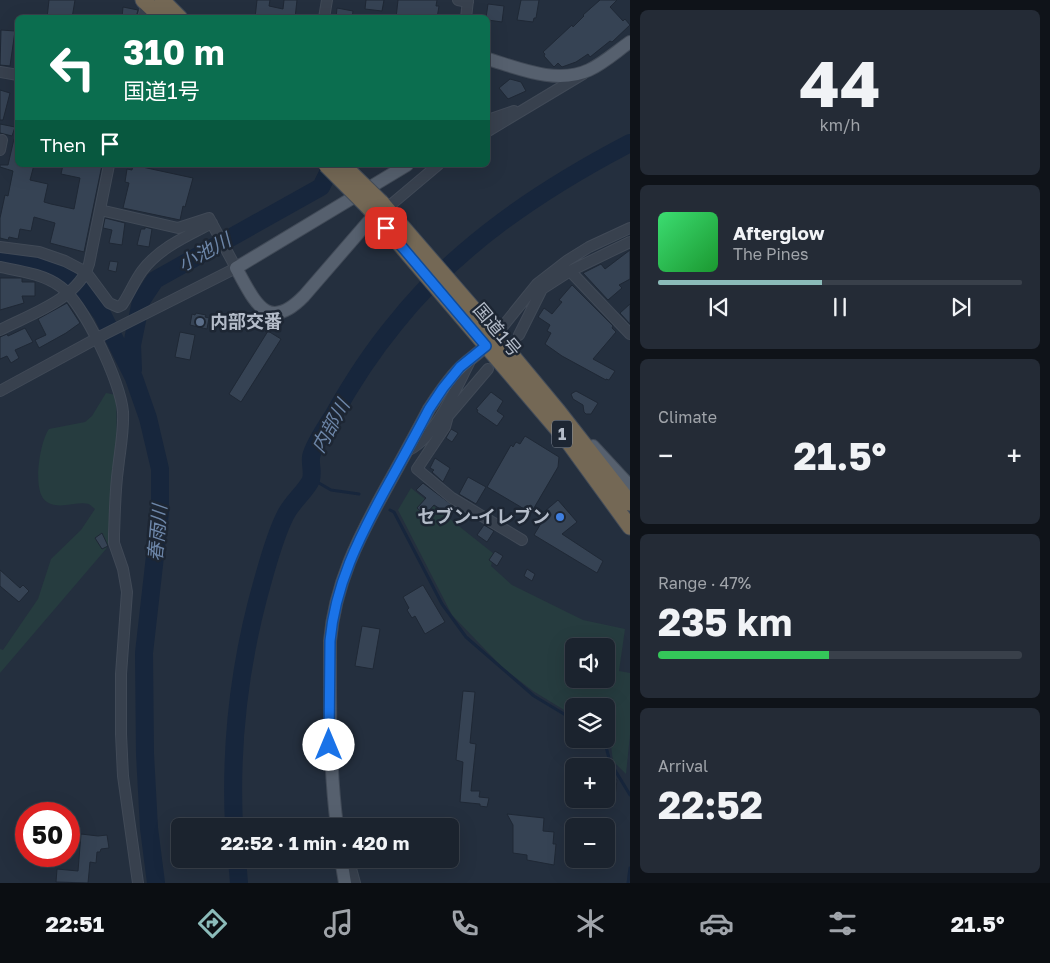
<!DOCTYPE html>
<meta charset="utf-8">
<style>
:root{--surface:#1b232e;--page:#242b36;--text:#f1f3f6;--muted:#a0a4aa;--line:#39404a;--accent:#8bbbb9}
body{margin:0;font-family:"Golos Text","Noto Sans JP",sans-serif;background:var(--page);color:var(--text);height:100vh;display:flex;flex-direction:column;font-size:19px;white-space:nowrap}
*{box-sizing:border-box;margin:0}
p{font-size:16px;color:var(--muted)}
.icon{flex:none;width:28px;height:28px;fill:none;stroke:currentColor;stroke-width:2;stroke-linecap:round;stroke-linejoin:round}
.map{position:relative;flex:1;overflow:hidden}
.sheet{display:flex;flex-direction:column;gap:10px;padding:10px;background:#0f1319;width:420px}
.sheet>*{flex:none}
.guide{position:absolute;left:15px;top:15px;width:475px;height:152px;border-radius:8px;box-shadow:0 5px 20px #0002,0 0 0 1px var(--line);background:#0b6e4f;color:#fff;overflow:hidden}
.tools{position:absolute;left:565px;top:638px;display:grid;gap:10px}
.tools a{display:grid;place-items:center;width:50px;height:50px;border-radius:8px;background:var(--surface);box-shadow:0 5px 20px #0002,0 0 0 1px var(--line);font-size:25px}
.speed{position:absolute;left:15px;top:802px;display:flex;gap:10px;font-size:25px;font-weight:700;text-align:center}
.speed>*{display:grid;place-content:center;width:65px;height:65px;border-radius:50%;background:var(--surface);box-shadow:0 5px 20px #0002,0 0 0 1px var(--line);line-height:1}
.speed .limit{border:8px solid #d22;background:#fff;color:#111}
.pin{position:absolute;display:grid;place-items:center;width:42px;height:42px;color:#fff;margin:-21px;border-radius:10px;box-shadow:0 2px 8px #0006}
.me{position:absolute;width:55px;margin:-28px;rotate:0deg;stroke-linejoin:round;filter:drop-shadow(0 0 4px #0008)}
.turn{display:flex;align-items:center;gap:18px;height:105px;padding:0 25px;font-size:22px}
.turn .icon{width:65px;height:65px;stroke-width:2.5}
.turn b{display:block;font-size:35px;line-height:42px}
.then{display:flex;align-items:center;height:48px;padding:0 25px;background:#0003;gap:10px;font-size:19px}
.big{font-size:38px;font-weight:700;line-height:1.1}
.sheet .card{flex:1;display:flex;flex-direction:column;justify-content:center;gap:8px;min-width:0;padding:0 18px;border-radius:8px;background:var(--page)}
.sheet .dial{align-items:center;gap:0}
.dial b{font-size:65px;line-height:1}
.song{display:flex;align-items:center;gap:15px}
.cover{width:60px;height:60px;border-radius:8px;background:linear-gradient(135deg,hsl(140 70% 55%),hsl(130 70% 35%))}
.played{height:5px;border-radius:2px;background:linear-gradient(90deg,var(--accent) 45%,var(--line) 45%)}
.keys{display:flex;justify-content:space-around;direction:ltr}
.heat{display:flex;justify-content:space-between;align-items:center;font-size:28px;direction:ltr}
.charge{height:8px;border-radius:4px;background:linear-gradient(90deg,#34c759 47%,var(--line) 0)}
.trip{position:absolute;left:171px;top:818px;width:288px;height:50px;border-radius:8px;background:var(--surface);box-shadow:0 5px 20px #0002,0 0 0 1px var(--line);font-weight:700;line-height:50px;text-align:center}
.tabs{display:flex;height:80px;justify-content:space-around;align-items:center;background:#0b0e12;color:var(--muted)}
.tabs .icon{width:35px;height:35px}
.tabs .selected{color:var(--accent)}
.tabs b{font-size:22px;color:var(--text)}
main{display:flex;flex:1;min-height:0}
.map>svg:first-child{display:block}
.green{fill:#263c3f;fill-rule:evenodd}
.lines{fill:none;stroke-linecap:round;stroke-linejoin:round}
.stream{stroke:#17263c;stroke-width:3}
.river{stroke:#17263c;stroke-width:18}
.building{fill:#364354;stroke:#1f2835}
.minor-casing{stroke:#414a57;stroke-width:12}
.major-casing{stroke:#414a57;stroke-width:14}
.highway-casing{stroke:#434c59;stroke-width:17}
.minor{stroke:#38414e;stroke-width:10}
.major{stroke:#56606e;stroke-width:12}
.highway{stroke:#746855;stroke-width:15}
.highway-bridge-casing{stroke:#434c59;stroke-width:17;stroke-linecap:butt}
.highway-bridge{stroke:#746855;stroke-width:15}
.route-casing{stroke:#114b97;stroke-width:12}
.route{stroke:#1a73e8;stroke-width:9}
.service-dot{fill:#5c6f8a;stroke:#1d2633;stroke-width:2}
.shop-dot{fill:#3f7fe0;stroke:#1d2633;stroke-width:2}
.labels{text-anchor:middle;stroke-width:5;stroke-linejoin:round;paint-order:stroke}
.shield{fill:#1d2633;stroke:#878f9c;stroke-width:1}
.shield-label{font-size:16px;font-weight:bold;fill:#b4bcc9}
.poi-label{font-size:18px;font-weight:bold;fill:#b4bcc9;stroke:#1d2633;text-anchor:start}
.street-label{font-size:18px;fill:#b4bcc9;stroke:#1d2633}
.water-label{font-size:19px;font-style:italic;fill:#6d86a8;stroke:#1d2633}
</style>
<main>
<div class="map">
<svg width="630" height="883" viewBox="0 0 630 883">
<rect width="100%" height="100%" fill="#242f3e"/>
<path class="green" d="M106,393l10,2 2,97 -3,43 -9,14 -106,124v-24l3,1 35,-51 13,-40 30,-29 14,-21c-1,-1 -6,-5 -6,-5 -13,-3 -29,6 -42,-2 -16,-9 -7,-61 2,-73l36,-7 7,-6z
M411,488l83,66 -3,12 21,19 71,35 42,9 -6,42 11,2v62l-4,39 -13,-13 -3,-23 -4,-2v-30h-32v10l-41,-25 -31,-24 -50,-52 -54,-105zM574,646h32v33h-32z"/>
<g class="lines">
<path class="stream" d="M312,479l19,11 28,4
M390,510l4,2 48,92 24,33 68,59 40,24
M604,739l6,23 20,33
M628,883l2,-15"/>
<path class="river" d="M0,257l37,9 21,6 27,19 17,23 32,64 14,40 12,51v43l-16,141 1,101 4,74 7,55
M133,370l-1,-25 9,-44 14,-21 166,-93 11,-22
M234,826c-4,-83 6,-166 29,-246 6,-21 12,-44 22,-64 6,-13 18,-22 25,-34 4,-7 0,-17 1,-25 2,-10 16,-32 22,-41 18,-32 38,-63 61,-91 62,-79 148,-136 236,-182
M237,859l2,24"/>
</g>
<path class="building" d="M49,0h26l-3,18h-25z
M257,0h13l-1,6 14,3 1,-9h13l-2,18h-40z
M366,0h18l-2,11 -17,-2z
M398,0h39l-1,6h3l-2,12 -26,-2v2h-15z
M521,0h18l-3,18h-2l-1,4 -16,-2z
M600,0h17l-7,7 13,14 2,-2 5,6 -18,17 -2,-1 -20,16 -2,-3 -12,8 -14,5 -4,-4 -4,4 -10,-11 1,-2 -2,-2 29,-27 1,2 11,-11 -1,-1z
M488,4l16,2 -2,16 -14,-2 -2,-2z
M123,7l15,3 -2,7 -14,1z
M337,8l16,3 -1,7h-16z
M1,30l14,1 -5,35 -10,-1z
M510,79l11,3 5,9 -18,8 -9,-11z
M0,90l10,3 -7,27h-3z
M0,124l15,3 -3,9 -12,-3z
M14,139h4v26h16l-4,15 18,4 -4,18 7,2 23,5 6,-31 -19,-4 2,-9h39l-18,87 -34,-9 5,-20 -21,-6 -3,14 -11,-2 -2,10 -9,-2 -1,3 -8,-2v-20l5,-23 3,1 5,-25 -13,-4v-2h8z
M133,165l60,13 -8,29 -2,-1 -3,14 -57,-12 6,-25 -4,-1 2,-13 5,1z
M105,218l20,5 -3,22 -13,-2 3,-13 -9,-2z
M145,227l7,2 -3,18 -12,-2 4,-16h4z
M630,250v29l-11,6 3,3 -14,12 -25,-27 18,-9 4,5z
M110,261l8,1 -2,10 -8,-2z
M0,278h22v4h13v14h-13l2,7 -24,7z
M572,285l41,41 -1,2 4,4 -23,27 22,12 -6,9 -3,-1v1l-44,-24 -17,-12 6,-11 -4,-2 3,-6 -12,-8 6,-9 8,6 10,-12 -3,-2z
M67,303l13,20 -14,10 -27,15 -4,-8 11,-5 -8,-16z
M630,304v20l-10,-11z
M196,313l10,2 -1,2 4,1 -2,11 -17,-4 2,-11 3,1z
M25,328l8,14 -18,8 4,8 -8,5 -4,-7 -7,3v-22l7,-3 1,2z
M268,331l13,8 -40,63 -12,-8z
M180,332l15,3 -5,25 -15,-3z
M576,391l22,12 -7,11h-5l-2,-2 -1,-7 -10,-6 -2,-5z
M491,392l12,9 -6,10 7,5 -7,10 -20,-14 1,-2 -2,-1z
M451,429l7,4 -6,9 -6,-4z
M525,436l34,21 -1,10 -27,46 -44,-26 24,-42 2,2 3,-5 4,2z
M435,458l15,10 -7,14 -11,-10 2,-2 -4,-2z
M468,477l18,10 -10,17 -17,-10z
M423,483l33,25 -5,8 -17,-11 -9,10 -8,-7 9,-10 -10,-8z
M558,500l19,22 -15,12 41,27 -6,12 -63,-38 9,-15 -5,-3z
M484,525l10,6 -7,11 -10,-7z
M102,533l6,13 -6,3 -7,-11z
M495,551l8,5 -6,10 -8,-6z
M527,569l8,5 -3,7 -8,-5z
M0,570l20,18 3,-3 6,6 -10,11 -19,-16z
M423,585l22,37 -20,12 -10,-18 -3,2 -5,-8 2,-2 -6,-11z
M362,626l18,3 -7,40 -18,-3z
M463,691l12,1 -5,51 6,1 -5,47h9l-1,6 10,1 -2,9 -7,-1v-2l-20,-2 3,-40 -7,-2z
M606,779l11,1 -3,25h-8z
M507,814l37,4 -1,13 11,1 -1,12h3l-2,21 -27,-5v-5l-14,-2v-28z
M81,834l17,2 9,-1 2,13 -8,1 -1,3h-3l-1,11 -6,-1 -2,21 -32,-1 1,-13 21,2z"/>
<g class="lines">
<defs>
<path id="minor" d="M458,0l10,2
M143,18l5,-18
M324,18l3,-18
M466,18l2,-18
M0,72l18,3
M488,120l26,-9
M488,131l95,-57
M0,150l2,-10
M387,208l51,-43
M0,247l39,5 26,9 21,11 23,31 9,4 4,-2c7,-10 12,-23 20,-34 17,-23 45,-35 70,-48
M0,267c20,4 44,7 61,20 23,17 60,96 62,125 1,19 -3,38 -5,57 -3,21 -3,43 -4,65v9l9,26 4,23 -6,82v60l2,42 15,107
M570,271l60,63
M538,285l4,4 28,-18 60,-29
M0,330c31,-16 78,-31 89,-66l20,-99
M519,335l23,-46
M495,336l42,-52 31,-24 21,-13 41,-19
M488,369l-40,47 -3,11 -28,42 35,29 70,42
M0,391l103,-56 133,-67 -27,-50 -31,10 -78,-18
M406,451c27,-9 50,-63 63,-88
M346,859l3,2 6,22"/>
<path id="major" d="M488,59c30,9 69,26 101,11 15,-7 28,-19 41,-28
M375,214l-71,82c-38,39 -50,3 -68,-28l171,-103
M593,446l37,40
M337,826c-8,-62 -7,-123 -7,-185 5,-57 28,-102 55,-151 15,-27 30,-54 44,-81 10,-15 19,-29 31,-41 10,-10 23,-17 32,-29
M341,859l4,24"/>
<path id="highway" d="M143,0l19,18
M162,0l18,18
M381,202l90,104 88,106 71,91
M368,207l201,236 61,84"/>
</defs>
<use href="#minor" class="minor-casing"/>
<use href="#major" class="major-casing"/>
<use href="#highway" class="highway-casing"/>
<use href="#minor" class="minor"/>
<use href="#major" class="major"/>
<use href="#highway" class="highway"/>
<defs>
<path id="highway-bridge" d="M326,165l42,42
M343,165l38,37"/>
</defs>
<use href="#highway-bridge" class="highway-bridge-casing"/>
<use href="#highway-bridge" class="highway-bridge"/>
</g>
<g class="lines">
<defs>
<path id="route" d="M329,745l1,-104c5,-56 29,-103 55,-151 15,-27 30,-54 44,-81l14,-21 17,-21 26,-21 -100,-118"/>
</defs>
<use href="#route" class="route-casing"/>
<use href="#route" class="route"/>
</g>
<circle class="service-dot" cx="200" cy="322" r="5"/>
<circle class="shop-dot" cx="560" cy="517" r="5"/>
<g class="labels">
<rect class="shield" x="552" y="420.5" width="20" height="27" rx="4"/>
<g class="shield-label">
<text x="562" y="440">1</text>
</g>
<g class="poi-label">
<text x="210" y="328">内部交番</text>
<text x="550" y="523" text-anchor="end">セブン-イレブン</text>
</g>
<g class="street-label">
<text transform="translate(497 330) rotate(50)" y="6">国道1号</text>
</g>
<g class="water-label">
<text transform="translate(204 252) rotate(-29)" y="7">小池川</text>
<text transform="translate(330 426) rotate(-61)" y="7">内部川</text>
<text transform="translate(157 533) rotate(-85)" y="7">春雨川</text>
</g>
</g>
</svg>
<div class="tools">
<a><svg class="icon" aria-label="sound" viewBox="0 0 24 24"><path d="M4 9h4l5-4v14l-5-4H4zM17 9q2 3 0 6"/></svg></a>
<a><svg class="icon" aria-label="layers" viewBox="0 0 24 24"><path d="M12 4l9 5-9 5-9-5zM3 14l9 5 9-5"/></svg></a>
<a>+</a>
<a>−</a>
</div>
<div class="speed"><div class="limit">50</div></div>
<div class="pin" style="left:386px;top:228px;background:#d93025"><svg class="icon" aria-label="arrive" viewBox="0 0 24 24"><path d="M6 21V4h12l-3 4 3 4H6"/></svg></div>
<svg class="me" style="left:329px;top:745px" viewBox="-20 -20 40 40"><circle r="19" fill="#fff"/><path d="M0-13L10 11 0 6-10 11z" fill="#1a73e8"/></svg>
<div class="trip">22:52 · 1 min · 420 m</div>
<div class="guide">
<div class="turn"><svg class="icon" aria-label="left" viewBox="0 0 24 24"><path d="M17 20v-9H6M10 6l-5 5 5 5"/></svg><div><b>310 m</b>国道1号</div></div>
<div class="then">Then<svg class="icon" aria-label="arrive" viewBox="0 0 24 24"><path d="M6 21V4h12l-3 4 3 4H6"/></svg></div>
</div>
</div>
<section class="sheet">
<div class="card dial"><b>44</b><p>km/h</p></div>
<div class="card">
<div class="song"><i class="cover"></i><div><b>Afterglow</b><p>The Pines</p></div></div>
<div class="played"></div>
<div class="keys"><svg class="icon" aria-label="previous" viewBox="0 0 24 24"><path d="M18 5L8 12l10 7zM5 5v14"/></svg><svg class="icon" aria-label="pause" viewBox="0 0 24 24"><path d="M8 5v14M16 5v14"/></svg><svg class="icon" aria-label="next" viewBox="0 0 24 24"><path d="M6 5l10 7-10 7zM19 5v14"/></svg></div>
</div>
<div class="card"><p>Climate</p>
<div class="heat"><a>−</a><b class="big">21.5°</b><a>+</a></div>
</div>
<div class="card"><p>Range · 47%</p><b class="big">235 km</b><div class="charge"></div></div>
<div class="card"><p>Arrival</p><b class="big">22:52</b></div>
</section>
</main>
<nav class="tabs">
<b>22:51</b>
<svg class="icon selected" aria-label="directions" viewBox="0 0 24 24"><path d="M12 3l9 9-9 9-9-9zM9 14v-3h6M13 9l2 2-2 2"/></svg>
<svg class="icon" aria-label="music" viewBox="0 0 24 24"><path d="M9 18V5l10-2v13"/><circle cx="6" cy="18" r="3"/><circle cx="16" cy="16" r="3"/></svg>
<svg class="icon" aria-label="phone" viewBox="0 0 24 24"><path d="M5 4h4l2 5-3 2q2 4 5 5l2-3 5 2v4C11 20 4 13 5 4z"/></svg>
<svg class="icon" aria-label="climate" viewBox="0 0 24 24"><path d="M12 3v18M4 7l16 10M4 17L20 7"/></svg>
<svg class="icon" aria-label="car" viewBox="0 0 24 24"><path d="M5 17H2v-5l4-1 3-4h7l3 4 3 1v5h-3M9 17h6M6 11h13"/><circle cx="7" cy="17" r="2"/><circle cx="17" cy="17" r="2"/></svg>
<svg class="icon" aria-label="filters" viewBox="0 0 24 24"><path d="M4 7h16M4 17h16"/><circle cx="9" cy="7" r="2"/><circle cx="15" cy="17" r="2"/></svg>
<b>21.5°</b>
</nav>
